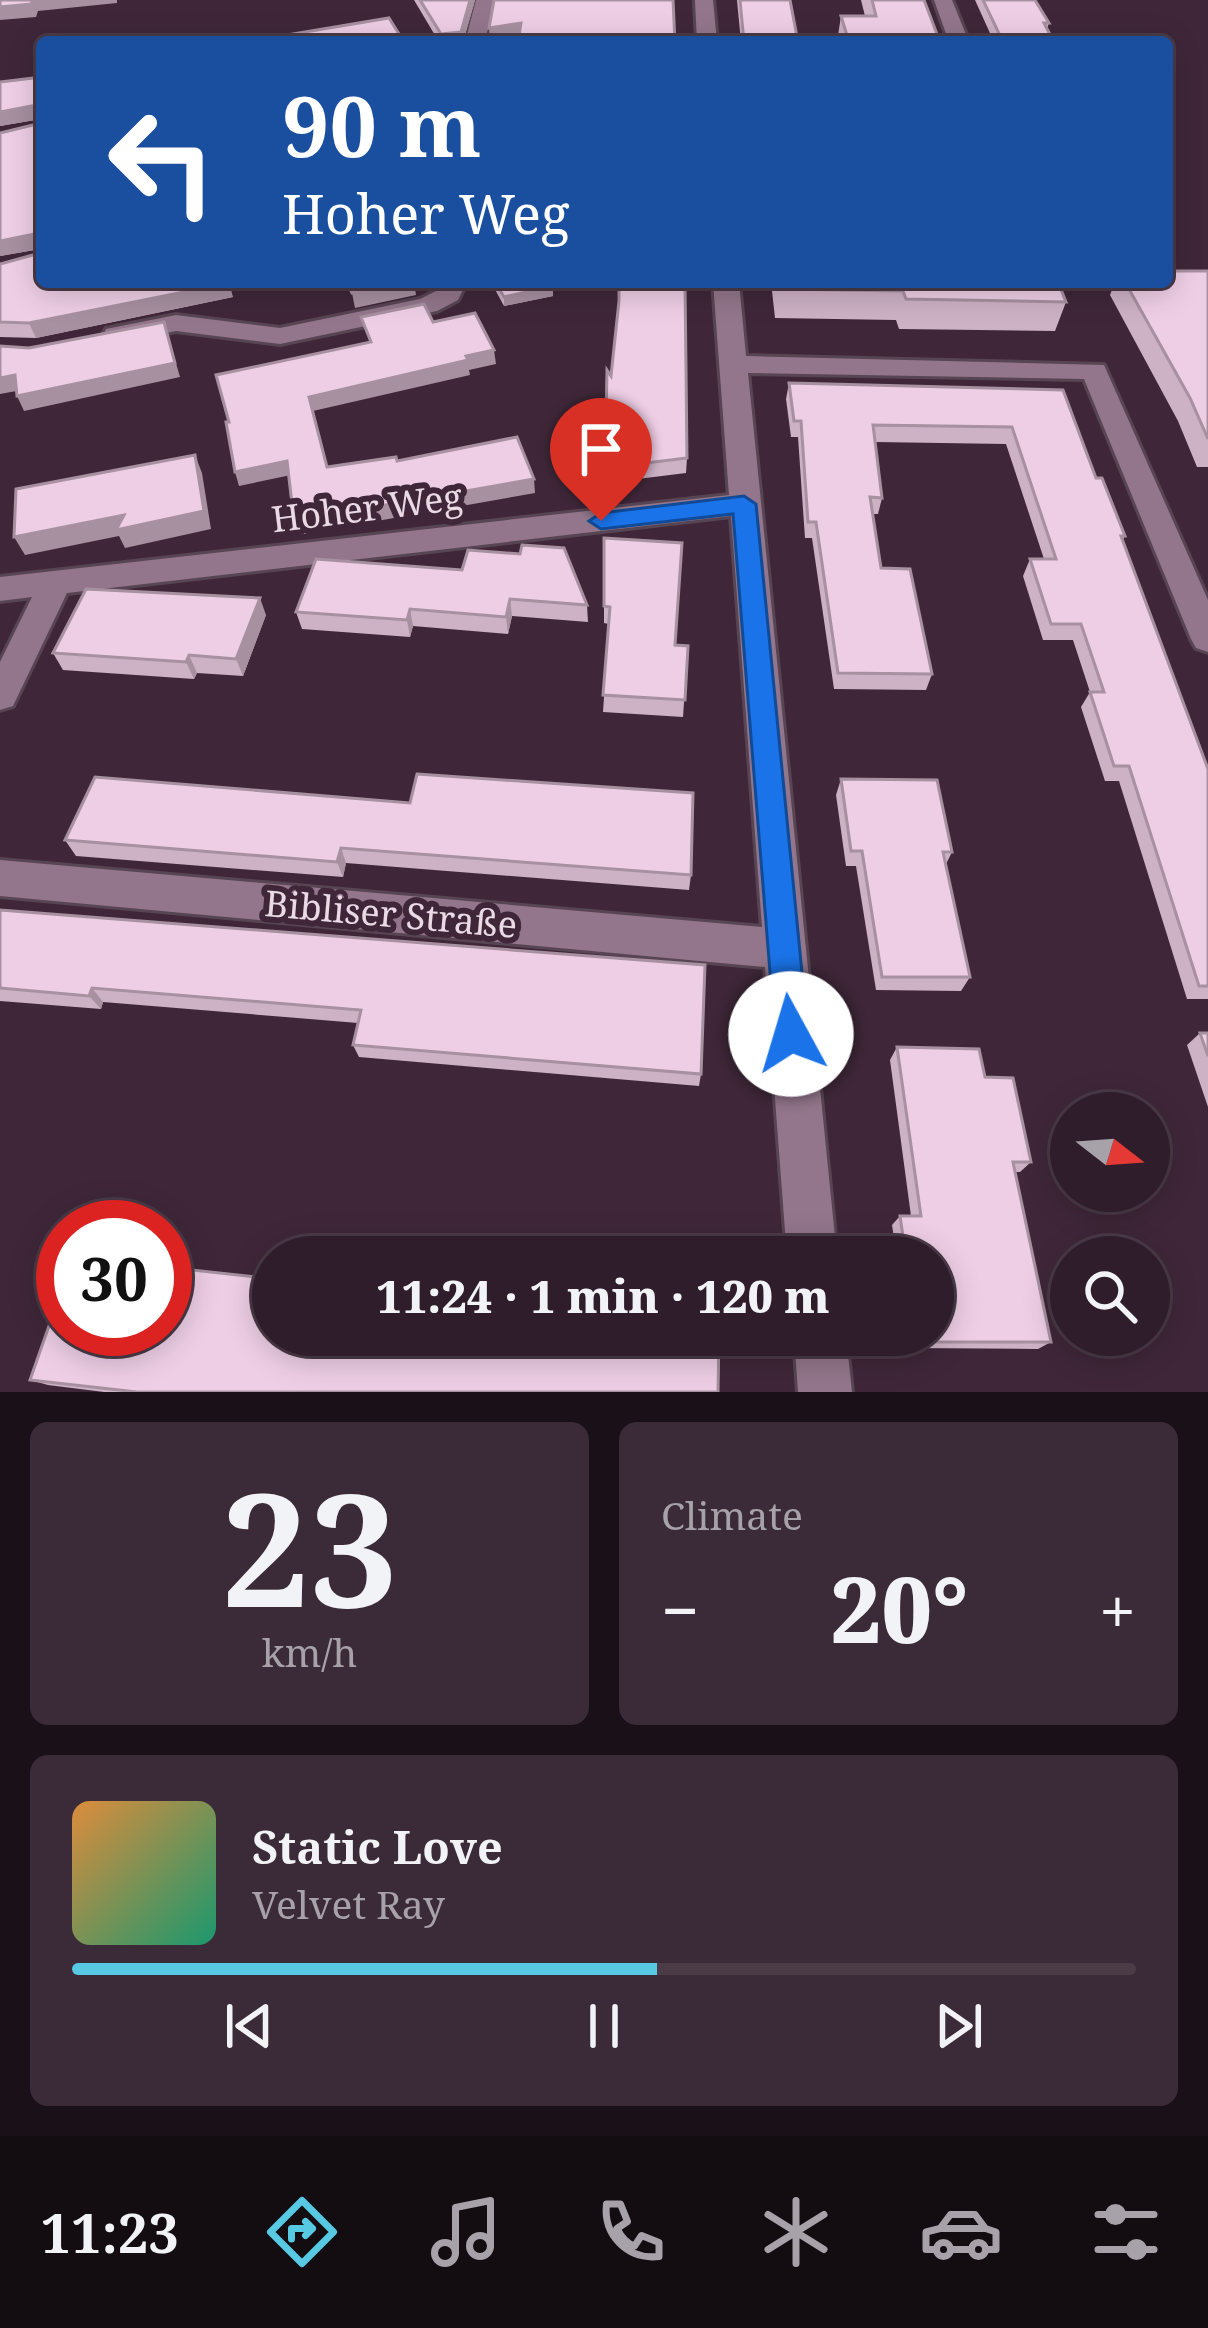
<!DOCTYPE html>
<meta charset="utf-8">
<style>
:root{--surface:#2f1d2b;--page:#3b2a37;--text:#f1f3f6;--muted:#a7a2a9;--line:#4a3b47;--accent:#57c9e2}
body{margin:0;font-family:"Noto Serif",serif;background:var(--page);color:var(--text);height:100vh;display:flex;flex-direction:column;font-size:45px;white-space:nowrap}
*{box-sizing:border-box;margin:0}
p{font-size:39px;color:var(--muted)}
.icon{flex:none;width:66px;height:66px;fill:none;stroke:currentColor;stroke-width:2;stroke-linecap:round;stroke-linejoin:round}
.map{position:relative;height:1392px;overflow:hidden}
.sheet{display:flex;flex-direction:column;gap:30px;padding:30px;background:#1a1018;flex:1}
.sheet>*{flex:none}
.banner{position:absolute;left:36px;top:36px;width:1137px;height:252px;border-radius:12px;box-shadow:0 6px 30px #0003,0 0 0 3px var(--line);background:#1a4fa0;color:#fff;overflow:hidden}
.needle{width:78px;rotate:107deg}
.controls{position:absolute;left:1050px;top:1092px;display:grid;gap:24px}
.controls a{display:grid;place-items:center;width:120px;height:120px;border-radius:50%;background:var(--surface);box-shadow:0 6px 30px #0003,0 0 0 3px var(--line);font-size:60px}
.speed{position:absolute;left:36px;top:1200px;display:flex;gap:24px;font-size:60px;font-weight:700;text-align:center}
.speed>*{display:grid;place-content:center;width:156px;height:156px;border-radius:50%;background:var(--surface);box-shadow:0 6px 30px #0003,0 0 0 3px var(--line);line-height:1}
.speed .limit{border:18px solid #d22;background:#fff;color:#111}
.pin{position:absolute;display:grid;place-items:center;width:102px;height:102px;color:#fff;margin:-123px -51px;border-radius:50% 50% 50% 0;rotate:-45deg;box-shadow:0 0 12px #0007}
.pin .icon{rotate:45deg}
.me{position:absolute;width:132px;margin:-66px;rotate:354deg;stroke-linejoin:round;filter:drop-shadow(0 0 9px #0008)}
.turn{display:flex;align-items:center;gap:42px;height:252px;padding:0 48px;font-size:54px}
.turn .icon{width:156px;height:156px;stroke-width:2.5}
.turn b{display:block;font-size:84px;line-height:102px}
.big{font-size:90px;font-weight:800;line-height:1.1}
.sheet .tile{flex:1;display:flex;flex-direction:column;justify-content:center;gap:18px;min-width:0;padding:0 42px;border-radius:18px;background:var(--page)}
.sheet .dial{align-items:center;gap:0}
.dial b{font-size:156px;line-height:1}
.song{display:flex;align-items:center;gap:36px}
.cover{width:144px;height:144px;border-radius:18px;background:linear-gradient(135deg,hsl(30 70% 55%),hsl(160 70% 35%))}
.played{height:12px;border-radius:6px;background:linear-gradient(90deg,var(--accent) 55%,var(--line) 55%)}
.keys{display:flex;justify-content:space-around;direction:ltr}
.heat{display:flex;justify-content:space-between;align-items:center;font-size:66px;direction:ltr}
.sheet .tiles{flex:1;display:grid;gap:30px;grid-template-columns:1fr 1fr}
.tile:last-child{grid-column:span 2}
.trip{position:absolute;left:252px;top:1236px;width:702px;height:120px;border-radius:60px;background:var(--surface);box-shadow:0 6px 30px #0003,0 0 0 3px var(--line);font-weight:800;line-height:120px;text-align:center}
.tabs{display:flex;height:192px;justify-content:space-around;align-items:center;background:#130c11;color:var(--muted)}
.tabs .icon{width:84px;height:84px}
.tabs .current{color:var(--accent)}
.tabs b{font-size:54px;color:var(--text)}
.map>svg:first-child{display:block}
.lines{fill:none;stroke-linecap:round;stroke-linejoin:round}
.minor-casing{stroke:#584553;stroke-width:6}
.minor{fill:#93768b;fill-rule:evenodd}
.wall{fill:#cdb1c5}
.shaded-wall{fill:#a790a0}
.building{fill:#eecee5;stroke:#a790a0;stroke-width:3}
.route{fill:#1a73e8;stroke:#114b97;stroke-width:3}
.labels{text-anchor:middle;stroke-width:12;stroke-linejoin:round;paint-order:stroke}
.street-label{font-size:36px;fill:#eadae5;stroke:#3f2739}
</style>
<div class="map">
<svg width="1208" height="1392" viewBox="0 0 1208 1392">
<rect width="100%" height="100%" fill="#3f2739"/>
<g class="lines">
<defs>
<path id="minor" d="M476,0h18l-9,42h-20z
M695,0h18l4,42h-20z
M934,0h18l17,42h-20z
M441,282h26l-9,18 -21,11 -157,33 -104,-13 -60,12 -13,-8 3,-6 70,-14 104,13 140,-29 18,-9z
M713,282h26l7,74 358,9 104,235v52l-12,-4 -5,-9 -107,-260 -336,-6 89,884h-50l-22,-290 -765,-71v-36l762,67 -31,-411 -664,77 -54,113 -13,4v-48l32,-65 -32,4v-24l729,-82z
M794,1335h52l6,57h-54z"/>
</defs>
<use href="#minor" class="minor-casing"/>
<use href="#minor" class="minor"/>
</g>
<path class="wall" d="M414,0h61l-12,42h-24z
M494,0l181,42h-157l1,-5 -29,4z
M737,0h53l8,42h-57z
M861,0h63l16,42h-103l4,-26h24z
M975,0h60l14,23 -2,6 7,13h-60z
M42,77l191,220 -197,41 -36,-1v-73l40,-11v-4l-40,7 41,-137 -41,7z
M1208,271v196h-11l-19,-46 -68,-126 5,-13h52z
M491,282h59l3,14 -49,10z
M771,282h287l8,20 -11,29 -156,-2 -3,-9 -121,-2z
M619,303l68,155 -1,15 -81,10 2,-113 4,6z
M789,383l274,7 33,88 29,58 -3,5 86,228v230h-21l-68,-218h-14l-24,-74 9,-15 -17,-52h-30l-20,-64 7,-17h14l-38,-115 -131,-2 7,56 -4,16h-6l9,54 51,106 -6,16 -92,-1 -22,-151h-7l-7,-101h-7l-5,-38z
M604,538l71,107 13,1 -5,71 -80,-5 6,-88 -5,-1z
M316,559l271,46 1,17 -76,-6 -4,18 -95,-8 -3,11 -108,-8 -6,-17z
M266,615l-23,61 -46,-3 -3,6 -131,-9 -10,-17z
M95,777l596,98 -2,15 -343,-27 -3,14 -267,-21 -11,-16z
M841,779l111,73 -6,12 24,113 -9,14 -85,-1 -20,-124h-10l-10,-71z
M0,910l701,164 -2,12 -340,-29 -6,-12 5,-22 -255,-21 -2,7 -101,-8z
M1200,1033h8v74l-21,-62z
M897,1047l88,30 46,85 -11,10h-4l35,170 -13,7 -128,-1 -2,-13h25v-78h-36l-5,-32 8,-9h11l-21,-156z
M30,1380l688,12h-614l-56,-7z"/>
<path class="shaded-wall" d="M33,0h84v3l-79,8 -2,6 -36,3v-13z
M470,0h5l-12,42h-21l-1,-8z
M521,23l1,13 -32,5 -1,-13z
M36,105l5,14 -41,7v-14z
M35,234l6,15 -41,7v-15z
M229,282l4,15 -197,41 -7,-15z
M408,282h6l2,13 -61,13 -3,-15z
M553,286v10l-49,10v-9z
M164,322l16,55 -156,34 -7,-15z
M494,350l2,14 -27,6 1,5 -157,36 -4,-14z
M15,375l7,15 -22,4v-16z
M195,455l7,18 9,56 -86,19 -6,-12 -94,19 -11,-18z
M287,461l4,14 -52,11 -4,-14z
M534,479l1,14 -237,42 -4,-14z
M260,598l6,17 -23,61 -7,-17z
M510,599l2,17 -4,18 -2,-17z
M410,609l3,17 -3,11 -3,-17z
M189,655l8,18 -3,6 -8,-17z
M341,848l5,15 -3,14 -6,-15z
M92,988l11,14 -2,7 -12,-13z"/>
<path class="building" d="M0,0h33l-2,4 -31,3z
M420,0h50l-9,32 -20,2z
M494,0h179l2,42 -116,-2v2h-41l3,-19 -32,5z
M740,0h50l8,42h-54z
M872,0h52l16,42h-91l-8,-26h35z
M983,0h52l14,23h-5l10,19h-51z
M389,18l15,24h-159z
M42,77v205l187,1 -200,40 -29,-1v-58l40,-11v-14l-5,-5 -35,7v-108l41,-10v-14l-5,-4 -36,7v-30z
M1167,271h41v168l-18,-41 -65,-116h42z
M347,282h61l-56,11z
M495,282h55l3,4 -49,11z
M619,282h66l2,176 -82,10 2,-98 4,6 8,-75z
M778,282h280l8,20 -160,-3 -3,-8 -124,-2z
M424,304l9,18 42,-9 19,37 -28,6 2,4 -159,37 18,70 69,-10 1,4 120,-24 17,42 -240,42 -7,-60 -52,11 -9,-50h3l-13,-47 155,-33 -10,-25z
M164,322l11,41 -158,33 -2,-21 -15,3v-32l29,2z
M789,383l274,7 33,88h6l23,58h-4l87,233v217h-9l-70,-220h-15l-24,-74h14l-23,-68h-30l-21,-65h26l-44,-132 -139,-2 9,73 -12,-1 11,71 29,1 22,105 -94,-1 -22,-151h-8l-7,-101h-7z
M195,455l9,56 -88,19 8,-15 -110,22 2,-48z
M604,538l78,5 -7,102 13,1 -3,54 -82,-5 7,-88 -6,-1z
M522,545l42,3 23,57 -77,-6 -4,18 -96,-8 -3,11 -111,-8 20,-53 146,11 6,-20 52,4z
M86,589l174,9 -24,61 -47,-4 -3,7 -133,-9z
M417,774l276,19 -2,82 -350,-27 -4,14 -272,-22 30,-63 315,26z
M841,779l96,1 15,72h-9l27,125h-88l-20,-126h-11z
M0,910l705,55 -4,109 -348,-29 8,-35 -269,-22 -3,8 -89,-8z
M1200,1033h8v23z
M897,1047l82,2 6,28 28,1 18,84h-18l38,180h-132l-1,-7h15v-78h-27l-6,-41h21z
M297,1248l73,9h-76z
M165,1267l108,12v56h446l-1,57h-581l-107,-12 33,-94v43h102z"/>
<path class="route" d="M744,496l12,8 52,530 -5,11 -12,5 -12,-5 -4,-11 -42,-520 -132,15 -12,-8 12,-8z"/>
<g class="labels">
<g class="street-label">
<text transform="translate(367 508) rotate(-7)" y="13">Hoher Weg</text>
<text transform="translate(391 914) rotate(5)" y="13">Bibliser Straße</text>
</g>
</g>
</svg>
<div class="controls">
<a><svg class="needle" viewBox="-14 -14 28 28"><path d="M0-13l5 13h-10z" fill="#e53935"/><path d="M0 13l5-13h-10z" fill="#a7a2a9"/></svg></a>
<a><svg class="icon" aria-label="search" viewBox="0 0 24 24"><circle cx="10" cy="10" r="6"/><path d="M15 15l6 6"/></svg></a>
</div>
<div class="speed"><div class="limit">30</div></div>
<div class="pin" style="left:601px;top:521px;background:#d93025"><svg class="icon" aria-label="arrive" viewBox="0 0 24 24"><path d="M6 21V4h12l-3 4 3 4H6"/></svg></div>
<svg class="me" style="left:791px;top:1034px" viewBox="-20 -20 40 40"><circle r="19" fill="#fff"/><path d="M0-13L10 11 0 6-10 11z" fill="#1a73e8"/></svg>
<div class="trip">11:24 · 1 min · 120 m</div>
<div class="banner">
<div class="turn"><svg class="icon" aria-label="left" viewBox="0 0 24 24"><path d="M17 20v-9H6M10 6l-5 5 5 5"/></svg><div><b>90 m</b>Hoher Weg</div></div>
</div>
</div>
<section class="sheet">
<div class="tiles">
<div class="tile dial"><b>23</b><p>km/h</p></div>
<div class="tile"><p>Climate</p>
<div class="heat"><a>−</a><b class="big">20°</b><a>+</a></div>
</div>
<div class="tile">
<div class="song"><i class="cover"></i><div><b>Static Love</b><p>Velvet Ray</p></div></div>
<div class="played"></div>
<div class="keys"><svg class="icon" aria-label="previous" viewBox="0 0 24 24"><path d="M18 5L8 12l10 7zM5 5v14"/></svg><svg class="icon" aria-label="pause" viewBox="0 0 24 24"><path d="M8 5v14M16 5v14"/></svg><svg class="icon" aria-label="next" viewBox="0 0 24 24"><path d="M6 5l10 7-10 7zM19 5v14"/></svg></div>
</div>
</div>
</section>
<nav class="tabs">
<b>11:23</b>
<svg class="icon current" aria-label="directions" viewBox="0 0 24 24"><path d="M12 3l9 9-9 9-9-9zM9 14v-3h6M13 9l2 2-2 2"/></svg>
<svg class="icon" aria-label="music" viewBox="0 0 24 24"><path d="M9 18V5l10-2v13"/><circle cx="6" cy="18" r="3"/><circle cx="16" cy="16" r="3"/></svg>
<svg class="icon" aria-label="phone" viewBox="0 0 24 24"><path d="M5 4h4l2 5-3 2q2 4 5 5l2-3 5 2v4C11 20 4 13 5 4z"/></svg>
<svg class="icon" aria-label="climate" viewBox="0 0 24 24"><path d="M12 3v18M4 7l16 10M4 17L20 7"/></svg>
<svg class="icon" aria-label="car" viewBox="0 0 24 24"><path d="M5 17H2v-5l4-1 3-4h7l3 4 3 1v5h-3M9 17h6M6 11h13"/><circle cx="7" cy="17" r="2"/><circle cx="17" cy="17" r="2"/></svg>
<svg class="icon" aria-label="filters" viewBox="0 0 24 24"><path d="M4 7h16M4 17h16"/><circle cx="9" cy="7" r="2"/><circle cx="15" cy="17" r="2"/></svg>
</nav>
